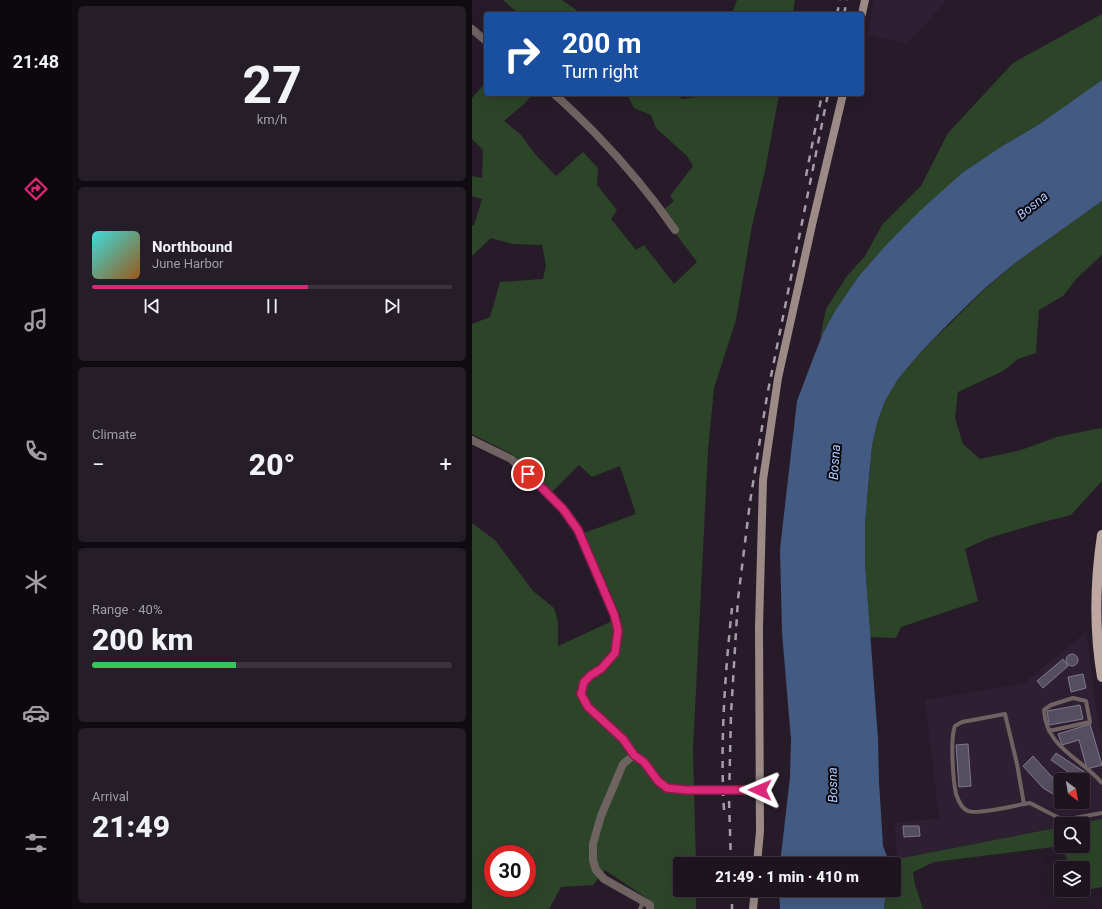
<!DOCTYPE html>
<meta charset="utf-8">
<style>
:root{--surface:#1d141f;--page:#251d28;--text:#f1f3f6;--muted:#a09ea4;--line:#3b333d;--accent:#db2777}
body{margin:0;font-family:Roboto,sans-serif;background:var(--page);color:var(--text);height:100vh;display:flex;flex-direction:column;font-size:15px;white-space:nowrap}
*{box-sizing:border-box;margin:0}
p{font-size:13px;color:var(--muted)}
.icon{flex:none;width:22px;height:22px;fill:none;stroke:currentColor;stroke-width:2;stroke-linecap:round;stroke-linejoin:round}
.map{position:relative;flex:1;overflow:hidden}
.side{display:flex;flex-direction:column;gap:6px;padding:6px;background:#100b11;width:400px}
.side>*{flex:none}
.top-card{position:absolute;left:12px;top:12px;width:380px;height:84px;border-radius:4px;box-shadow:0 4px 16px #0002,0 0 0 1px var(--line);background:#1a4fa0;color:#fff;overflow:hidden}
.needle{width:26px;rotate:149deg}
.fabs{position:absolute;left:582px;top:773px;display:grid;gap:8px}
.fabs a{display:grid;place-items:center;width:36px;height:36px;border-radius:4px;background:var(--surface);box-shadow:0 4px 16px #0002,0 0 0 1px var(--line);font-size:20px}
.speed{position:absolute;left:12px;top:845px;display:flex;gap:8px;font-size:20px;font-weight:700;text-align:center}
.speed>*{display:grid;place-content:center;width:52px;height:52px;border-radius:50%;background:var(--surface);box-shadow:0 4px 16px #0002,0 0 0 1px var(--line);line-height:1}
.speed .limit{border:6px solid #d22;background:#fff;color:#111}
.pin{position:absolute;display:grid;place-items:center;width:34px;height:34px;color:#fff;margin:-17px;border:2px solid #fff;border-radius:50%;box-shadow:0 1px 4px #0007}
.me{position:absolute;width:44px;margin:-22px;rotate:271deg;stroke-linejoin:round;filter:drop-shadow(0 0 3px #0008)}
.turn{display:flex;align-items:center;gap:14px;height:84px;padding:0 12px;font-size:18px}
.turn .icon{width:52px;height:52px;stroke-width:2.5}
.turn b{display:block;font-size:28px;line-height:34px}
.big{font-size:30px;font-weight:800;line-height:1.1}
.side .tile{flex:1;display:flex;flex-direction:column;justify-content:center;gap:6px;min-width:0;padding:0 14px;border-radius:6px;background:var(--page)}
.side .dial{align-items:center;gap:0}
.dial b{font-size:52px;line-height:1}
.song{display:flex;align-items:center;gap:12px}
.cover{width:48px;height:48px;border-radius:6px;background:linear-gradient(135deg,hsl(180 70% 55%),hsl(30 70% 35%))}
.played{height:4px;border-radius:2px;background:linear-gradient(90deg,var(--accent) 60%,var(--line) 60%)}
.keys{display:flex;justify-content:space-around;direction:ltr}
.heat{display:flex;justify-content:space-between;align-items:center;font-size:22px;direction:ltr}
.charge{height:6px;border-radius:3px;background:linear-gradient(90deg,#34c759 40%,var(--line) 0)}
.trip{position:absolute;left:201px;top:857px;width:228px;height:40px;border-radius:4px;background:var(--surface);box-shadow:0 4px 16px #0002,0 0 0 1px var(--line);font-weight:800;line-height:40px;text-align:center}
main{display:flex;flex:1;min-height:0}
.menu{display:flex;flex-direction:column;width:72px;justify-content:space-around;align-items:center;background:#0c080c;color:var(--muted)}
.menu .icon{width:28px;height:28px}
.menu .selected{color:var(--accent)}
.menu b{font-size:18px;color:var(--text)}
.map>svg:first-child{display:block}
.built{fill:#2f1f33;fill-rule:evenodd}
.green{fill:#2c4528;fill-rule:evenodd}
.water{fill:#435b82}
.building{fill:#554e61;stroke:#80798e}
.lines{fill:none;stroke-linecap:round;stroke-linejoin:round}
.lane{stroke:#6e6360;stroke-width:4}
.street{stroke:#6e6360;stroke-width:8}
.secondary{stroke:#9b8a85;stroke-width:8}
.primary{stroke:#bea8a1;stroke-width:10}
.rail{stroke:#a79da9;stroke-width:2.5;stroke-dasharray:7 7;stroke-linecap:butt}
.route-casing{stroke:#8e194d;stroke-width:10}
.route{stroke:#db2777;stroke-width:7}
.labels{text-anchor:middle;stroke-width:4;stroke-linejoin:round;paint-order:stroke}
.water-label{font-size:13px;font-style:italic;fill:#abcafe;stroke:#0c070e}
</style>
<main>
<nav class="menu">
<b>21:48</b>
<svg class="icon selected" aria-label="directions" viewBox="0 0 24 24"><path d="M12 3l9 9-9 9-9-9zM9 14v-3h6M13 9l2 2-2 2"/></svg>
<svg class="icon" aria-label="music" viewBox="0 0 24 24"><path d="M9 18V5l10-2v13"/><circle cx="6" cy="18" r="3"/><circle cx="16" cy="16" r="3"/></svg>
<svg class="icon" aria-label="phone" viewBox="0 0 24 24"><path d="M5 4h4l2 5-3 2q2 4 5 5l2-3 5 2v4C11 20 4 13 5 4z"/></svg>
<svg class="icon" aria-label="climate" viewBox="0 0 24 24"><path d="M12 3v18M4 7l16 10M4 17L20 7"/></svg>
<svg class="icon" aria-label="car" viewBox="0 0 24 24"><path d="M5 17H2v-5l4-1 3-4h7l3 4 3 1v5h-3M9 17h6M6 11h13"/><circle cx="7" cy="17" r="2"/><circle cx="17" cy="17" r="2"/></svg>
<svg class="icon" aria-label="filters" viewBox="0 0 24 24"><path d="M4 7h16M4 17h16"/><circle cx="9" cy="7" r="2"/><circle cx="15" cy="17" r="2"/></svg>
</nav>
<section class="side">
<div class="tile dial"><b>27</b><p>km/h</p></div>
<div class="tile">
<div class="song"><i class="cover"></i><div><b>Northbound</b><p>June Harbor</p></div></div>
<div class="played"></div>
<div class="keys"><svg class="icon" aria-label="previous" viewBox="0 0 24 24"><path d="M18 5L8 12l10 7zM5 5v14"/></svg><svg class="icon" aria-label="pause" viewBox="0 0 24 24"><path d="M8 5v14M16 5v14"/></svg><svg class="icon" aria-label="next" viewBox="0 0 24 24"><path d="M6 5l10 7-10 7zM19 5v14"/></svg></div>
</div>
<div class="tile"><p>Climate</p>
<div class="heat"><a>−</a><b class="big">20°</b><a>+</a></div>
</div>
<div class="tile"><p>Range · 40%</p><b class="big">200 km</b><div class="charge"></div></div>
<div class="tile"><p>Arrival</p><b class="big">21:49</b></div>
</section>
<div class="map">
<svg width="630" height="909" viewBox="0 0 630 909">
<rect width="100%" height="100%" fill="#271b29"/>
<path class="built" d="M402,0h73l-39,44 -41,-9z
M614,632l12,90 4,12v85l-26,5h-15v3l-164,32 -2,-36 44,-5 -14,-118 98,-16zM589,780h22v22h-22z"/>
<path class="green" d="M31,0h59l20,14h-63z
M265,0h58l-2,14h-61z
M630,14v66l-64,45 -39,23 -37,25 -76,72 -28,32 -23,34 -15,27 6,-29 21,-33 18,-20 17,-31 39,-39 27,-53 65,-70z
M14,82v12h47l-9,10 -20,17 17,14 14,19 21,22 27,-24 15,16 -1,17 20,25 -6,9 25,31 8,-5 30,39 23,-22 -37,-49 14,-12 -4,-5 23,-30 -6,-10 -31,-28 -5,-13 -17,-7 -7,-14h50l5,5 14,-2 4,-3h79l-13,72 -14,60 -16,94 -22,68 -6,62 -15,300 3,114h-16v26h16v19h-50l2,-10 -43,-29 -12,15 -32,2 -12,22h-77v-386l23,17 38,51 21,17 4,13v25l63,-29 -37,-84 52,-19 -16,-48 -28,11 -13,-12 -27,27 -40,-38 -40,-20v-110l18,-7 10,-35 43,-3 3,-13 -4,-21 -30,-1 -21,-6 -19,18v-30l2,-1 8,-26 -10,-3v-20l10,2 1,-28 -11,-11v-41zM21,854h34v34h-34z
M630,201v54l-25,23 -14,18 -24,14 -3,43 -18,6 -15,12 -45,21 -3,26 8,26 17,15 41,-9 36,-13 43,-9 2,1v52l-31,34 -32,8 -50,15 -24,11 13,52 -77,26 -5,11 -26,-1 -5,-73v-39l7,-79 5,-23 8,-22 13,-22 21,-25 67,-66 29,-25z
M630,819v68l-21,4 2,-1v-22h-12l-10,-22h22v-22h-7z
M589,827v19l-127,16 -21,10 2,13 8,24h-39l2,-19h8v-26h-4l7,-5z"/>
<path class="water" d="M630,80v121l-87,62 -30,25 -36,35 -30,31 -21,25 -13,22 -8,22 -5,23 -3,31 -4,48v39l13,175 1,43 4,64 7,18h-110l10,-87 1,-37 -9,-108 -2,-83 17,-148 14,-37 12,-31 12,-22 23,-34 28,-32 35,-35 41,-37 37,-25 39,-23z
M307,890h107l-2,19h-104z"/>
<path class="building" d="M594 660a6 6 0 1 1 12 0a6 6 0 1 1-12 0Z
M591,659l5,7 -25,22 -6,-7z
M611,674l3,14 -15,4 -3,-15z
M608,705l3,14 -34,6 -2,-14z
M618,724l12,41 -15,4 -8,-29 -17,5 -4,-11z
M496,744l3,42 -12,1 -3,-42z
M584,753l33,22 -5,8 -1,-3h-3l-29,-20z
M561,756l19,21 9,6v16l-18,-11 -20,-22z
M431,826h16l1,10 -16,1z"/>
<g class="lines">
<path class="lane" d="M577,731l41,-9 -4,-21 -13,-3 -22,7 -7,5c2,38 37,48 58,73
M552,804c-11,2 -48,11 -56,7 -6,-2 -10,-11 -12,-17 -3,-14 -6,-56 -1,-68l7,-4 43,-8 12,50 7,40 6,-1 33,17 39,-7
M168,909l3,-7"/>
<path class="street" d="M0,29l14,12
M82,94c14,12 27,25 40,38 30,31 57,63 81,98
M0,440l39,19 26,23 26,27 15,21 36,84 4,16 -3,23 -14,16 -10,6 -7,7 -3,12 7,13 35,32 11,16 -11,9 -22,52 -8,28v16l3,10 8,9 46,26v4
M162,755l10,7 14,19 9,7 19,2h74"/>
<path class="secondary" d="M390,14l3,-14
M285,864l3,-33 -1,-204 4,-147 15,-102 34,-153 31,-131
M281,909l2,-19"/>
<path class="primary" d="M630,535c-7,47 -8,95 0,142"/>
<path class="rail" d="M365,14l3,-14
M372,14l3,-14
M334,176l16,-82
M252,810c-4,-67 1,-136 8,-202
M259,864l-2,-65 2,-85 7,-115 12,-97 17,-106 61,-302
M260,890v19"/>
</g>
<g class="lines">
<defs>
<path id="route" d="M56,474l35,35 15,21 36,84 4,16 -3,23 -14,16 -10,6 -7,7 -3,12 7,13 35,32 11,16 10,7 14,19 9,7 19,2h74"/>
</defs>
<use href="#route" class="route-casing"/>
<use href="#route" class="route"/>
</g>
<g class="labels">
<g class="water-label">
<text transform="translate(560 205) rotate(-39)" y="5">Bosna</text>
<text transform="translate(362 462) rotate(-86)" y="5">Bosna</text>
<text transform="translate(360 785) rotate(-91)" y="5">Bosna</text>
</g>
</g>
</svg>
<div class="fabs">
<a><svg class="needle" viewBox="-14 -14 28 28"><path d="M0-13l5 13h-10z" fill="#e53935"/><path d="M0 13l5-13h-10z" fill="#a09ea4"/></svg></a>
<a><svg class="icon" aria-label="search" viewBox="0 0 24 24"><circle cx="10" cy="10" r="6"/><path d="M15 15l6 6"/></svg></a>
<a><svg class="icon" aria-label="layers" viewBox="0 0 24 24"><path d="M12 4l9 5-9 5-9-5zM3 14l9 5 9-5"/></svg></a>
</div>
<div class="speed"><div class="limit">30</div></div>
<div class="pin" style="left:56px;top:474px;background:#d93025"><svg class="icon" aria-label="arrive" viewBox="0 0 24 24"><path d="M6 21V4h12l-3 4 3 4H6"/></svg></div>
<svg class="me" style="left:288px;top:790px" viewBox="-20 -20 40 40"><path d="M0-17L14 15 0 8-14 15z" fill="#db2777" stroke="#fff" stroke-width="4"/></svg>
<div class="trip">21:49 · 1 min · 410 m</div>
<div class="top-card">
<div class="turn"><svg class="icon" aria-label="right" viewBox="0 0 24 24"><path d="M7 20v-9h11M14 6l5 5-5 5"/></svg><div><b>200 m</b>Turn right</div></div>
</div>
</div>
</main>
